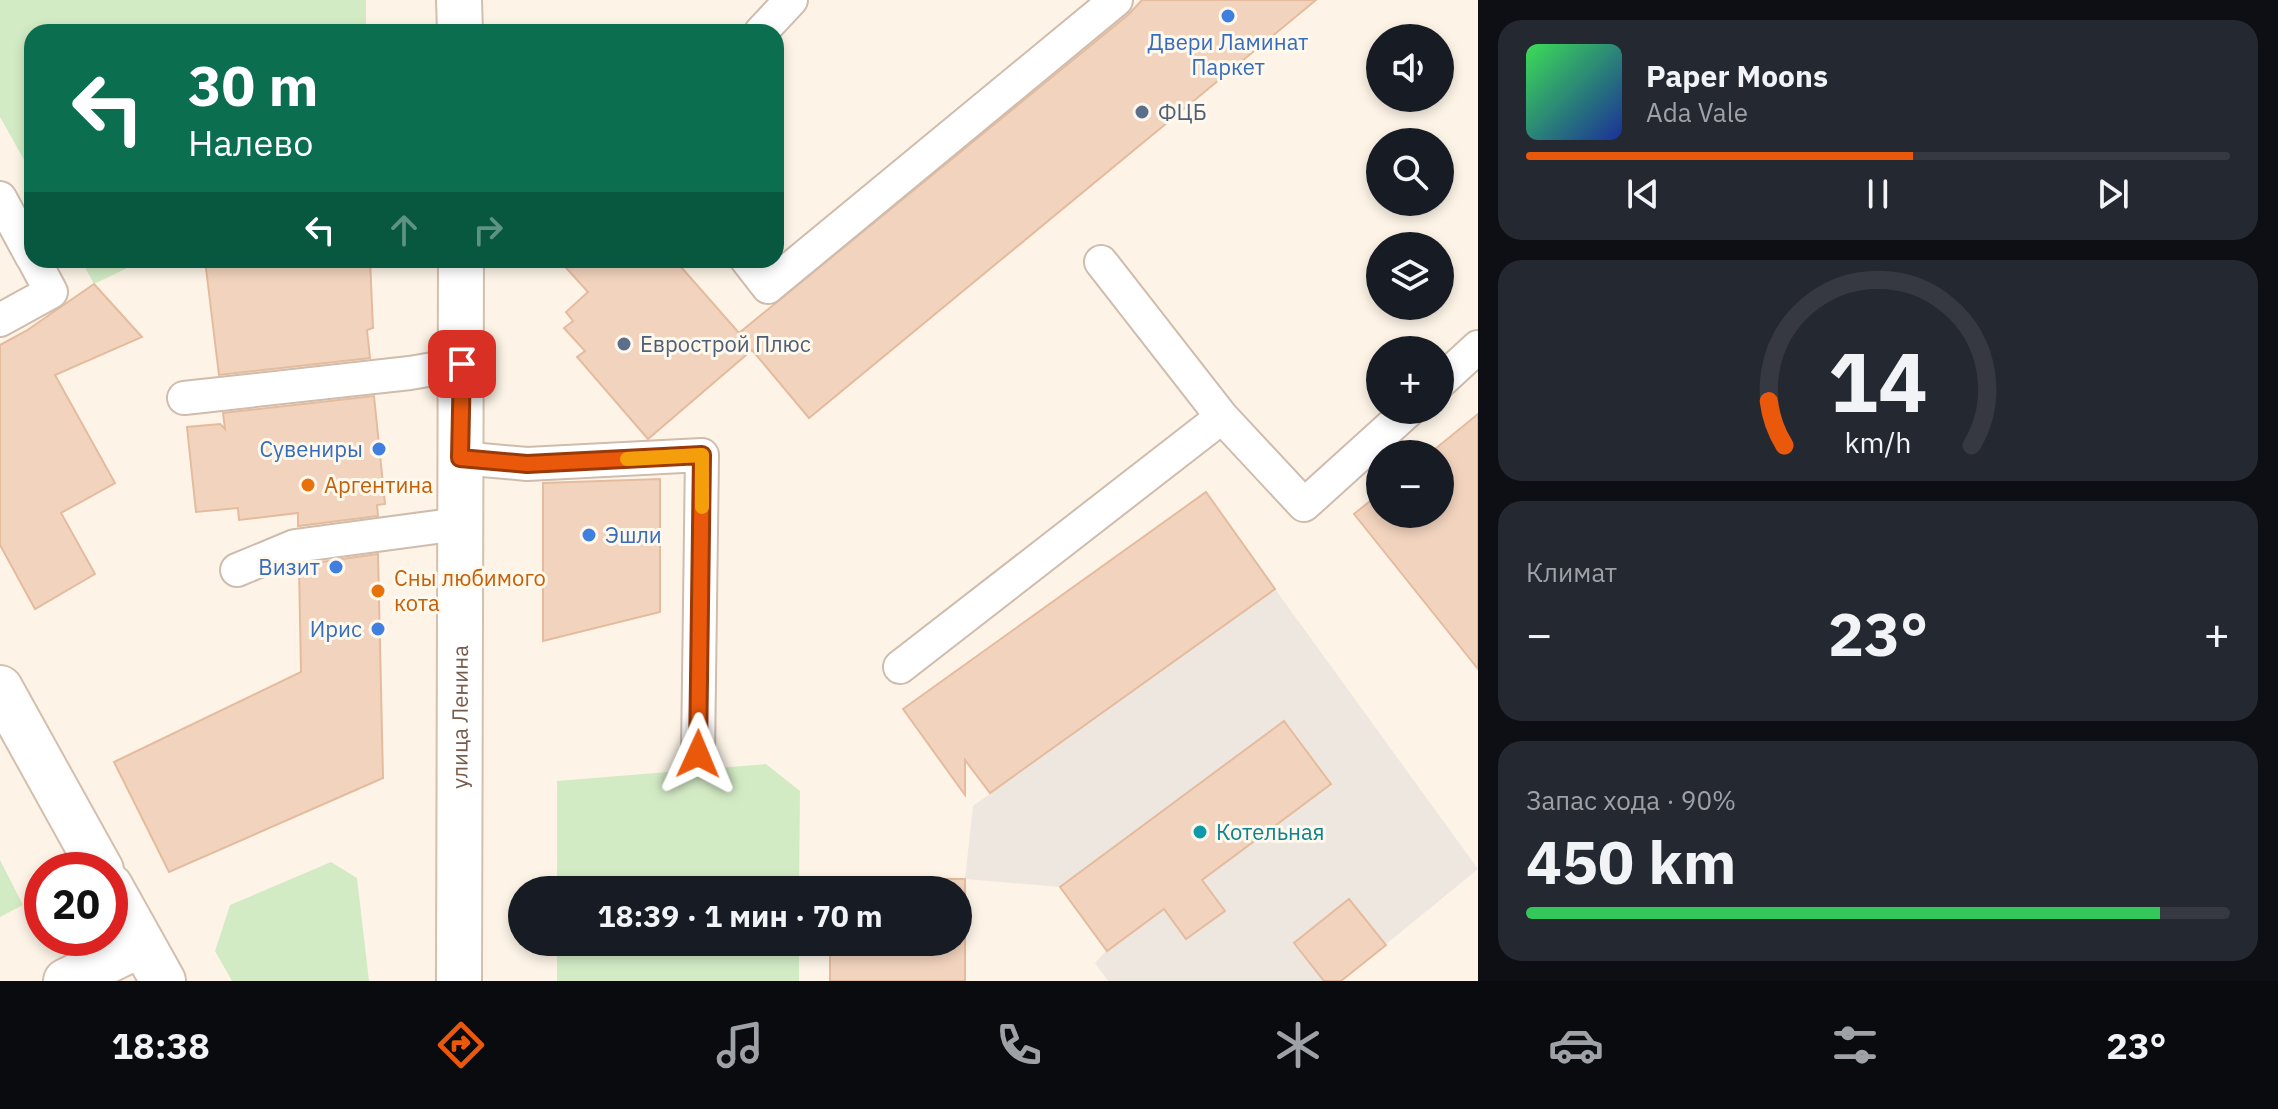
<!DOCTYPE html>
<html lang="ru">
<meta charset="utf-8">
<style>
:root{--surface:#171b24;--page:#242831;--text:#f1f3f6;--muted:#9ea1a6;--line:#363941;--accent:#ea580c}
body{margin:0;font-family:"IBM Plex Sans",sans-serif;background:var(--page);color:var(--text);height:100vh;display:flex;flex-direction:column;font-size:30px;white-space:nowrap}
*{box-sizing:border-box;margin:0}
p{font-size:26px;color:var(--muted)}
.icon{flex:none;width:44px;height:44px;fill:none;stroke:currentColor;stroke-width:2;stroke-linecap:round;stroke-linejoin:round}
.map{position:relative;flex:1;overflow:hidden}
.details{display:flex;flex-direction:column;gap:20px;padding:20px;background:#0d0f14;width:800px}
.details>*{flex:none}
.hud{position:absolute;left:24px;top:24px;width:760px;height:244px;border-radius:24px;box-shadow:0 4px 12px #0003;background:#0b6e4f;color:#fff;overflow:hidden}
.buttons{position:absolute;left:1366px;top:24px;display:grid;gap:16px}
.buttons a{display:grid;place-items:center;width:88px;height:88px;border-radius:50%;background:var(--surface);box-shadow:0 4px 12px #0003;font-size:40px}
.speed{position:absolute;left:24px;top:852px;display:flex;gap:16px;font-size:40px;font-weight:700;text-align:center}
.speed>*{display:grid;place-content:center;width:104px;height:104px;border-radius:50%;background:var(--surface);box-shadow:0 4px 12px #0003;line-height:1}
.speed .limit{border:12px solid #d22;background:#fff;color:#111}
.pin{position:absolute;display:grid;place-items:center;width:68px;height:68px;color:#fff;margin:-34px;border-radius:16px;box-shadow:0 4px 12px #0006}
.me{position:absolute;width:88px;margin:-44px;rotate:1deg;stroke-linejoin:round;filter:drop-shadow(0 0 6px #0008)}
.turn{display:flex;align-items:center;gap:28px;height:168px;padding:0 32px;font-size:36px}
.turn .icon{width:104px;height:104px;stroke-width:2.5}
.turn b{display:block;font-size:56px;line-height:68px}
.lanes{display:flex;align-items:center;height:76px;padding:0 32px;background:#0003;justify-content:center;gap:40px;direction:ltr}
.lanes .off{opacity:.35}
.big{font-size:60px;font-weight:700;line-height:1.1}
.details .tile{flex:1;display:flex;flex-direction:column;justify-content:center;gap:12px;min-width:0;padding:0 28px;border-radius:24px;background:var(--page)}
.details .dial{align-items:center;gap:0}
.dial svg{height:208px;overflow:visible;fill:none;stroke:var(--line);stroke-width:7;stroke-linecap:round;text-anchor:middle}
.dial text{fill:var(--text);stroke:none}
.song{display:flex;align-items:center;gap:24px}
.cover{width:96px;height:96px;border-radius:12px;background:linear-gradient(135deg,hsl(130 70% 55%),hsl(230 70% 35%))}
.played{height:8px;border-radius:4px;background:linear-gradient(90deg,var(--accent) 55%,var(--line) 55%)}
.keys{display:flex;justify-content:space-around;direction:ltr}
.heat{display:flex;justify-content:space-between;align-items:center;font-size:44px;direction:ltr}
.charge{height:12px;border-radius:6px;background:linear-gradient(90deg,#34c759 90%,var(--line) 0)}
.trip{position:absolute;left:508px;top:876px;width:464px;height:80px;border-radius:40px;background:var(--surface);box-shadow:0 4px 12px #0003;font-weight:700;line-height:80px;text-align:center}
.tabs{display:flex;height:128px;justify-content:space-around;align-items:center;background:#090b0e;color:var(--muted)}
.tabs .icon{width:56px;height:56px}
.tabs .current{color:var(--accent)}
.tabs b{font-size:36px;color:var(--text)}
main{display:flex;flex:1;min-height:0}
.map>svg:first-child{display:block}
.industrial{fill:#ede7e0}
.green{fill:#d3ebc5}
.building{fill:#f2d4be;stroke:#e5bb9e;stroke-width:2}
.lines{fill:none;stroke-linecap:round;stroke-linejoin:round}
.lane-casing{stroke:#cfbcad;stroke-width:36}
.secondary-casing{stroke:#d4bfad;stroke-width:48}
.lane{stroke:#fff;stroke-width:32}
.secondary{stroke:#fff;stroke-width:44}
.route-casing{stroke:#983908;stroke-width:20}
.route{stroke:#ea580c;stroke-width:14}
.slow{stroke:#f59e0b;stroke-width:14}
.shop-dot{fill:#3f7fe0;stroke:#fff8ed;stroke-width:3}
.service-dot{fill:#5c6f8a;stroke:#fff8ed;stroke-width:3}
.food-dot{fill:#e8710a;stroke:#fff8ed;stroke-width:3}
.culture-dot{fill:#0f9aa8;stroke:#fff8ed;stroke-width:3}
.labels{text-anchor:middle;stroke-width:6;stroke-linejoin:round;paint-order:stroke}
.shop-label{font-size:22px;fill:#366cbe;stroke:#fff8ed;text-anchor:end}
.service-label{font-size:22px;fill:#4e5e75;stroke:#fff8ed;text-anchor:start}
.food-label{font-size:22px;fill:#c56008;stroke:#fff8ed;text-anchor:start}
.street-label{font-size:22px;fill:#775b4b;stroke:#fff8ed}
.culture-label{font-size:22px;fill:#0d838f;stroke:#fff8ed;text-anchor:start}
</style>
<main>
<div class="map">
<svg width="1478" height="981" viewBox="0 0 1478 981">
<rect width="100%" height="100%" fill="#fdf4e7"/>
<path class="industrial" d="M1275,589l203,280 -137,112h-233l-13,-18 12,-13 -47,-63 -95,-8 8,-73z"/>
<path class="green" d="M0,0h366v32h-334v142l-32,-57z
M81,260h63l-50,24z
M766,764l34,27 -1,99h-242v-109z
M0,860l23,45 -23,12z
M331,862l26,16 12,103h-137l-17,-30 15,-46z
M557,942h242v39h-242z"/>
<path class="building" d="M1142,0h174l-507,418 -57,-68 -104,89 -71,-82 8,-6 -21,-23 9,-7 -7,-9 22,-20 -29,-32h116l64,73 389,-318z
M205,260h165l3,68 -6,2 3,28 -151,17z
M94,284l48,53 -87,38 60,108 -54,30 34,61 -60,35 -35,-64v-200l26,-14z
M374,396l11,108 -8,1 1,11 -80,10v-13l-59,7 -1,-12 -42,4 -9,-85 33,-3 5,5 -2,-16z
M1478,414v255l-124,-155 26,-21v21h60v-60h-11z
M660,479v133l-117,29v-158z
M1206,492l69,97 -285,204 -25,-33v35l-62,-86z
M378,554l5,224 -214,94 -55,-110 187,-90 -2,-107z
M1284,721l47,63 -129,96 23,31 -39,28 -22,-30 -57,42 -47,-64z
M829,878l136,1v102h-135v-39h128v-52h-128z
M1349,899l37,46 -45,36h-17l-30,-38z"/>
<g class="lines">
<defs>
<path id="lane" d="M761,32l30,-32
M0,198l32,59
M747,260l21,27 348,-287
M1101,262l121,155 82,88 105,-95
M0,320l51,-28 -17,-32
M1440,382l38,-35
M184,398l226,-25 52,-9
M460,458l67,6 175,-9 -4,299
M237,570l58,-24 164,-22
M900,667l322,-250"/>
<g id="secondary">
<path d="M459,0l1,32"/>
<path d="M0,688l101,182"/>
<path d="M110,886l53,95"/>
<path d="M66,981l76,-37"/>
<path id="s1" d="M459,981l2,-721"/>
</g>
</defs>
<use href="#lane" class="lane-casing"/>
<use href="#secondary" class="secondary-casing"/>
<use href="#lane" class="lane"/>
<use href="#secondary" class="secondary"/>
</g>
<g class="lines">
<defs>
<path id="route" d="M462,364l-2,94 67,6 175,-9 -4,299"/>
</defs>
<use href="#route" class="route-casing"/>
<use href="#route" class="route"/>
<path class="slow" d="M627,459l75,-4v52"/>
</g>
<g class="shop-dot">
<circle cx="1228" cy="16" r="8"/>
<circle cx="379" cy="449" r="8"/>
<circle cx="589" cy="535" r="8"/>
<circle cx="336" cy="567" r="8"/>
<circle cx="378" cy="629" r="8"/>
</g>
<g class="service-dot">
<circle cx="1142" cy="112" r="8"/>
<circle cx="624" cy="344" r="8"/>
</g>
<g class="food-dot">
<circle cx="308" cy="485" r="8"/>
<circle cx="378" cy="591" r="8"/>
</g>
<circle class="culture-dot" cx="1200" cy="832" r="8"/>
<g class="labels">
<g class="shop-label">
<text x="1228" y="50" text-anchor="middle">Двери Ламинат<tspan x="1228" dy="25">Паркет</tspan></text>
<text x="363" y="457">Сувениры</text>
<text x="605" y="543" text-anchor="start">Эшли</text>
<text x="320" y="575">Визит</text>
<text x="362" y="637">Ирис</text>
</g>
<g class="service-label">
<text x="1158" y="120">ФЦБ</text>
<text x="640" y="352">Еврострой Плюс</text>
</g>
<g class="food-label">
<text x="324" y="493">Аргентина</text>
<text x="394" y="586">Сны любимого<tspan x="394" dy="25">кота</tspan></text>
</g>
<g class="street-label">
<text dy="8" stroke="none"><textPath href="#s1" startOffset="264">улица Ленина</textPath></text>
</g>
<g class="culture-label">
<text x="1216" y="840">Котельная</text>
</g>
</g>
</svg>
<div class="buttons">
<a><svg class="icon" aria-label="sound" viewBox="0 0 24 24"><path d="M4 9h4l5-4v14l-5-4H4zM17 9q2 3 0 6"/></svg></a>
<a><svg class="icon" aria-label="search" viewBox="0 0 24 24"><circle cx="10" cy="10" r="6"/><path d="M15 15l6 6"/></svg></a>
<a><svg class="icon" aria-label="layers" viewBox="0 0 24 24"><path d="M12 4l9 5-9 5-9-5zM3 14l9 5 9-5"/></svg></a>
<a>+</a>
<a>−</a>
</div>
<div class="speed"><div class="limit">20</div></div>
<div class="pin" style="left:462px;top:364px;background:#d93025"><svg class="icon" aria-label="arrive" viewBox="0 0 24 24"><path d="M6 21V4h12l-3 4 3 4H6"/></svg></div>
<svg class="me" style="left:698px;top:754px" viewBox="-20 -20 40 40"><path d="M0-17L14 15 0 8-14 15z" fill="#ea580c" stroke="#fff" stroke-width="4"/></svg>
<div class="trip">18:39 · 1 мин · 70 m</div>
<div class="hud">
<div class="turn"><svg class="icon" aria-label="left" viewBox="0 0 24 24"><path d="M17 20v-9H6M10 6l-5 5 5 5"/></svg><div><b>30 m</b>Налево</div></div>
<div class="lanes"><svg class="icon" aria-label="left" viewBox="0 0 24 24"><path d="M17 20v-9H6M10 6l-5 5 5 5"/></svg><svg class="icon off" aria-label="ahead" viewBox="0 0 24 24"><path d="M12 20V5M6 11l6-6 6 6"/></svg><svg class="icon off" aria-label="right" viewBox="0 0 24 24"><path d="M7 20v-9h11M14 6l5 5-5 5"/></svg></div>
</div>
</div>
<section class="details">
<div class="tile">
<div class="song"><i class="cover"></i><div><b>Paper Moons</b><p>Ada Vale</p></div></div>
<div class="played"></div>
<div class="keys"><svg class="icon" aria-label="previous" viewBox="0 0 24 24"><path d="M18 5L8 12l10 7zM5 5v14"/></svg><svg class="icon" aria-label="pause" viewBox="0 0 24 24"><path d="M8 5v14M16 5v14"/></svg><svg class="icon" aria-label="next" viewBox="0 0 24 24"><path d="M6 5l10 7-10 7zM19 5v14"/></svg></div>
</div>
<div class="tile dial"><svg viewBox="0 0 100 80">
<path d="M14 69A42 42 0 1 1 86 69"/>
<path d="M14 69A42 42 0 0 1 8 52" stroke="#ea580c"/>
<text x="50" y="56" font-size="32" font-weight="700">14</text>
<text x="50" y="72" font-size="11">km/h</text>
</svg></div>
<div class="tile"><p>Климат</p>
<div class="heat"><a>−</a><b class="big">23°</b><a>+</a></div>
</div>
<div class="tile"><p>Запас хода · 90%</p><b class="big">450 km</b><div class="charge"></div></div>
</section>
</main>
<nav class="tabs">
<b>18:38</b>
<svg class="icon current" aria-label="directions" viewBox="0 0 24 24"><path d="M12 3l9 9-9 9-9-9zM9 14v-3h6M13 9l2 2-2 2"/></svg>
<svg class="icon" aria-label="music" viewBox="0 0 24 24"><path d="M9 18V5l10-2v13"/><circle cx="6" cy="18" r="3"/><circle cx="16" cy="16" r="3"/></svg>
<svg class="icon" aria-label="phone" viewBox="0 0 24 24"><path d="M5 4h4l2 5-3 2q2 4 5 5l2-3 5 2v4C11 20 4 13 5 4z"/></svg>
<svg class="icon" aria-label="climate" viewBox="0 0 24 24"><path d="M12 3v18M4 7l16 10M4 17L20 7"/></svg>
<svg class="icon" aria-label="car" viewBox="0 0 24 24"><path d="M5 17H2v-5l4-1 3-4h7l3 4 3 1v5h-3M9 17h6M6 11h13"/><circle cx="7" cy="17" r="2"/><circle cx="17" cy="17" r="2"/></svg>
<svg class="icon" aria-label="filters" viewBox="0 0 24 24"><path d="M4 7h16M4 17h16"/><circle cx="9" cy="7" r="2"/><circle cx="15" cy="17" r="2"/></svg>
<b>23°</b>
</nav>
